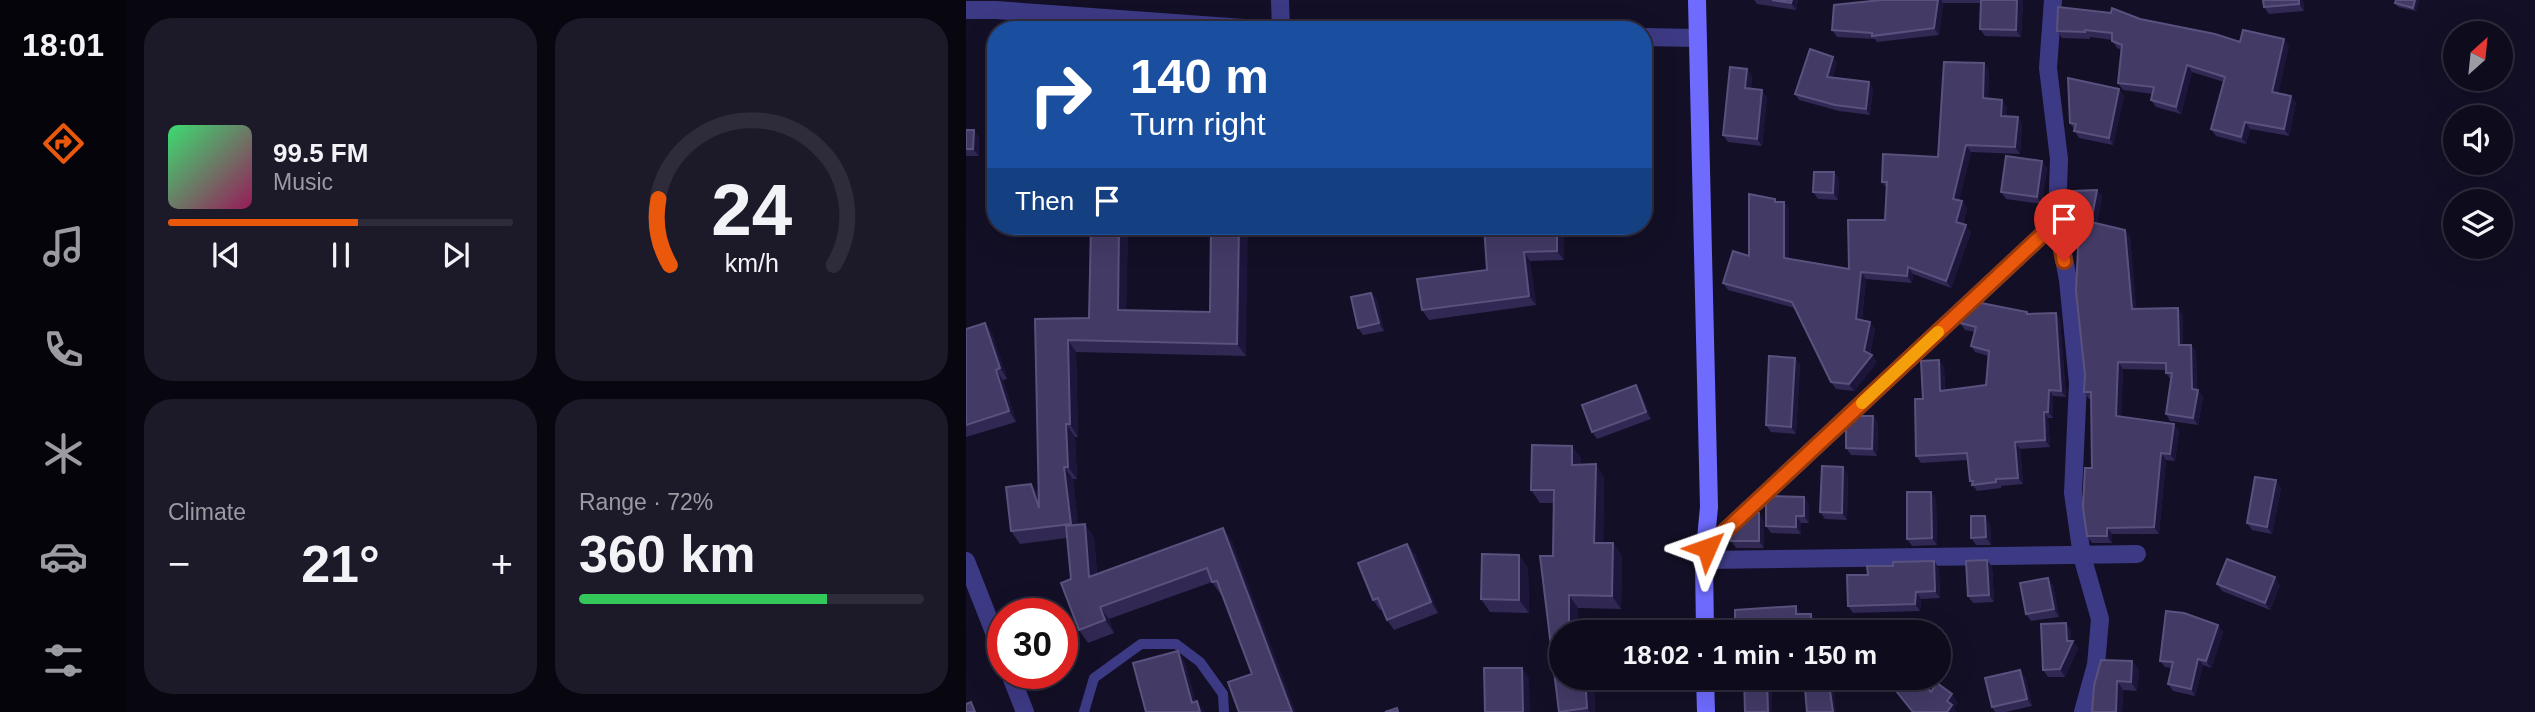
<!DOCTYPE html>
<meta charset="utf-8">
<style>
:root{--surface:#0e0b1c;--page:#1c1929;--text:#f1f3f6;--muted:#9b9ba3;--line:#2e2b3b;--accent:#ea580c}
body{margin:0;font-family:Arial,sans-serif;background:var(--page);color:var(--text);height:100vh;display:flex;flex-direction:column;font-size:26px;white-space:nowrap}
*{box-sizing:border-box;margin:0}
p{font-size:23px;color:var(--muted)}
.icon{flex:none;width:38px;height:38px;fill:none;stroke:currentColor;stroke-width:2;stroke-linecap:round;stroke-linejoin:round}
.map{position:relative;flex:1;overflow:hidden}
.side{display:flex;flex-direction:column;gap:18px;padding:18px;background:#08060f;width:840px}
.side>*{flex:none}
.hud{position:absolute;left:21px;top:21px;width:665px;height:214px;border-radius:28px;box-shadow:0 7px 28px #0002,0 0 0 2px var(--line);background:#1a4fa0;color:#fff;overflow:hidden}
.needle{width:46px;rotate:27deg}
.tools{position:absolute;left:1477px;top:21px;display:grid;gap:14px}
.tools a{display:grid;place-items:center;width:70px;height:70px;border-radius:50%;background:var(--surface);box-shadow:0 7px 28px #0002,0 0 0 2px var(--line);font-size:35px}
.speed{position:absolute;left:21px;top:598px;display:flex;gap:14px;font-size:35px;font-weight:700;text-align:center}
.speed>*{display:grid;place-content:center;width:91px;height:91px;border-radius:50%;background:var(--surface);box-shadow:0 7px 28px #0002,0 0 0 2px var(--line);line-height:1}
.speed .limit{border:10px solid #d22;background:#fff;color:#111}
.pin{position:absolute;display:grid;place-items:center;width:60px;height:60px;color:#fff;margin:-72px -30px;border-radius:50% 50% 50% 0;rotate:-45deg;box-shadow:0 0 7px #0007}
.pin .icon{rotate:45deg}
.me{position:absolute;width:77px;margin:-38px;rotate:47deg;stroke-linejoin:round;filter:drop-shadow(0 0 5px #0008)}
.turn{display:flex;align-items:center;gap:24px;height:147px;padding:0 28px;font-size:32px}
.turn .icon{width:91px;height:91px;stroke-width:2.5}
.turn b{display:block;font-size:49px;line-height:60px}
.then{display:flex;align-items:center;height:66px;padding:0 28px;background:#0003;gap:14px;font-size:26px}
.big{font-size:52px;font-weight:700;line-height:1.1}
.side .tile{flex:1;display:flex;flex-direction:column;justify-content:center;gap:10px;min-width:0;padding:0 24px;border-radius:28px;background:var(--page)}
.side .dial{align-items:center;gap:0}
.dial svg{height:182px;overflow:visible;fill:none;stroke:var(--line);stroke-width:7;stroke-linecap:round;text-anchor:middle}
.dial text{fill:var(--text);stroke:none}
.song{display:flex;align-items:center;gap:21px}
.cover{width:84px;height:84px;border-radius:10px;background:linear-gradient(135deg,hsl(140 70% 55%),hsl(330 70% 35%))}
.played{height:7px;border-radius:4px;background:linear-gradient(90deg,var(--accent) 55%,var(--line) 55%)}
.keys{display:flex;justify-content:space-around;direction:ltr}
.heat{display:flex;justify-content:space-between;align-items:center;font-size:38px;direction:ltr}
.charge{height:10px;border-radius:5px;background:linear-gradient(90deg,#34c759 72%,var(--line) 0)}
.side .tiles{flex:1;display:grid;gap:18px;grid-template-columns:repeat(2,1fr)}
.trip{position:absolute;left:583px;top:620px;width:402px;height:70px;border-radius:35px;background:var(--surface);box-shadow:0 7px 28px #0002,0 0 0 2px var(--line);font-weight:700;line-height:70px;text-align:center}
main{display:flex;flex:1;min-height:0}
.menu{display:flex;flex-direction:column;width:126px;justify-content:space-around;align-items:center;background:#06040b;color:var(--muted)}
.menu .icon{width:49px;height:49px}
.menu .active{color:var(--accent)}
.menu b{font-size:32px;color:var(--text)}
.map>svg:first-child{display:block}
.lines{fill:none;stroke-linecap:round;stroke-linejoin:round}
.service{stroke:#3d3a85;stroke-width:10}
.minor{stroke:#3d3a85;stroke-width:18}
.secondary{stroke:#6f6bff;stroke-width:18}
.wall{fill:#312854}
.shaded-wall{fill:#1d163a}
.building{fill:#433a66;stroke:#5a527e;stroke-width:2}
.route-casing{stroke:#983908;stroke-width:18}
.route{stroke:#ea580c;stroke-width:12}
.slow{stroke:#f59e0b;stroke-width:12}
</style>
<main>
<nav class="menu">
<b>18:01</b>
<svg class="icon active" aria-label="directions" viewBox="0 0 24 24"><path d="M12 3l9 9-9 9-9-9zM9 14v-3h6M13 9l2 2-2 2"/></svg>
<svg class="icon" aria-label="music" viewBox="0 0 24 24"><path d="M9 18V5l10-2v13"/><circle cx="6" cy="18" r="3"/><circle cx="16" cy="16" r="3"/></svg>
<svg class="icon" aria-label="phone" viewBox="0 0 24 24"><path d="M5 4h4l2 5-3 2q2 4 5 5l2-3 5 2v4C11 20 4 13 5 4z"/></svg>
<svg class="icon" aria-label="climate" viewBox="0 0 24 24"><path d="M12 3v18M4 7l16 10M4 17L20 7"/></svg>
<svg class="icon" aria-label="car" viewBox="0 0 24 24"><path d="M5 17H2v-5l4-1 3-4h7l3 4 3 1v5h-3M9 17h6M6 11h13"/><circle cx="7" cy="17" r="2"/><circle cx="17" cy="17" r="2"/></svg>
<svg class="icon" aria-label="filters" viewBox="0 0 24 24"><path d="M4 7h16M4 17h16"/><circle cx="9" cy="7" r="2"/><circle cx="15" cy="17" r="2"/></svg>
</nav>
<section class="side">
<div class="tiles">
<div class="tile">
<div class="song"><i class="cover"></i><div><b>99.5 FM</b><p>Music</p></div></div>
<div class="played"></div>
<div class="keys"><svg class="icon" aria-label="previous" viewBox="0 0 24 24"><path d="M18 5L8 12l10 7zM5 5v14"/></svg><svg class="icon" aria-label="pause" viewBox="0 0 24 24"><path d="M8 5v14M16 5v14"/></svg><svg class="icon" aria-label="next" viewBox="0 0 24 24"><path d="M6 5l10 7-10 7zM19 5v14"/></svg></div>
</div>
<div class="tile dial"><svg viewBox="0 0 100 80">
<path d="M14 69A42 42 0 1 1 86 69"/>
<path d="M14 69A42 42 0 0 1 9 40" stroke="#ea580c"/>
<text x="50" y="56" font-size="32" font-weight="700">24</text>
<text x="50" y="72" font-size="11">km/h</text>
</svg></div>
<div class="tile"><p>Climate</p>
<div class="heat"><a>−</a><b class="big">21°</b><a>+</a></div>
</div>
<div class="tile"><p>Range · 72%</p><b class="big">360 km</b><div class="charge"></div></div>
</div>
</section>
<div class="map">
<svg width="1569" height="712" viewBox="0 0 1569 712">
<rect width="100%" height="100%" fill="#130f26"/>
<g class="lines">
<path class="service" d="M118,712l10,-34 47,-34h35l24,18 23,32 1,18"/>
<path class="minor" d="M314,0l1,30
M1087,0l-5,68 11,91 -2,62 11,59 10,103 -5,110 9,63 18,63 -4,46 -13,47
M0,10h30l277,20
M677,37l54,1
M741,548l350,-327
M738,560l433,-6
M0,561l37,94
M44,674l15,38"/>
<path class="secondary" d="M731,0l12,507 -5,53 1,72
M739,677l1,35"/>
</g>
<path class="wall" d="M788,0h44l-2,10 -39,-6z
M915,0h142l-2,37 -36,-1 -5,-7 1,-26h-38l-4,32 -62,7 -2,-3 -38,-2 -5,-7z
M1337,0l1,11 -35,3 -5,-7z
M1430,0h23l-3,11 -18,-4 -3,-4z
M1174,19l100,23 49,4 -11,47 13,3 5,7 -7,33 -39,-7 -4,15 -30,-8 -5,-7 13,-47 -32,-10 -11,42 -25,-7 -5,-7 2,-6 -30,-4 -5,-7 4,-33 -5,-2 -5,-8 -22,-3v2l-28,-1 -5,-7z
M871,63l-5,15 41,10 -3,27 -31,-4 -40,-11 -4,-6z
M781,69l5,7 -1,13 16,8 -5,49 -34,-4 -5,-7z
M1023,70l-1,28 19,9 -1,9 12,1 4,7 -2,30 -49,-2 -12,48 3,1 5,7 -4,16 8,8 -20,56 -38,-14 -1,9 -46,-4 -4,41 13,9 -5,25 7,8 -23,29 -18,-2 -5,-7 -36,-74 -67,-18 -5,-7 26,-27 28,-54h7l5,7v50l60,10 36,-49 2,-31 -5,-7 56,-25z
M1153,89l5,7 -11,49 -34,-7 -9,-15z
M0,130l13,7v19h-13z
M1081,168l-5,36 -36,-5 -5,-7z
M868,172l5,7 -1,21 -20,-1 -5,-7z
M1131,190l5,7 -5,26 28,7 5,7 6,72 47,6v30h8l5,7 1,38 6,7 -5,28 -28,-4 -4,-7 5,-34 -5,-7v-3l-43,-1 -2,47 58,14 -4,31 -9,-1 -7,74h-47v9h-20l-5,-7 5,-68 -1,-69h-2l-5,-7 1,-17 -7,-141 -5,-7z
M125,226h37l-2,84 84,2 1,-86 35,130 -170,-4 2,85h-3l2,42h-4l5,46 16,12 3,37 135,-33 20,133 -30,-79h-1l-9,-13 -103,37 5,14 -26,10 -9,-13 -8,-51 -4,-41 -47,6 -9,-13 20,-47 8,11 -4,-176 54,-1z
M518,226h80v34l-34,1 6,44 -107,15 -7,-10 65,-40z
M405,293l6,7 7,31 -21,4 -5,-7z
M1090,313l4,7 6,77 -13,-1v22h-5l2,29 -30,2 3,35 -22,2v2l-24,3 -7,-10 -2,-21 -47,3 -5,-7 7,-57 21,-32 1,23 41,-5 2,-29 -13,-4 -4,-6 4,-14 -10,-2 -5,-7 69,-9z
M19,323l7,10 15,46 -4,1 13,42 -50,15v-108z
M829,358l5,7 -4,69 -25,-2 -5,-7z
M670,385l5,8 10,26 -54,20 -5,-7z
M907,416l5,7 -1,33 -26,-1 -5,-7z
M615,458v6l23,13 -1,66h10l9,13 -1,53 -43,-1 -17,69h17l16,13 1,22h-36l-6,-156v-53h-13l-9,-13z
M882,474l-1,46 -22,-1 -5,-7z
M1315,488l-9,46 -20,-4 -5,-7z
M965,492l5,7 1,46 -25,1 -5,-7z
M838,497l5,7v19h-8v11l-30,-1 -5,-7z
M798,520v28h-28l-5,-7z
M1024,523l1,22h-15l-5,-7z
M441,544l8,10 23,59 -44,17 -7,-10 -4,-11 -3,1 -7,-10z
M553,555l9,13 1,45 -39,-1 -9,-13z
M1021,560l5,7 2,35 -21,1 -5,-7z
M973,568l1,30 -19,1 -1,12 -67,2 -5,-7 20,-31z
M1251,584l63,1 -10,25 -48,-19z
M1087,585l6,32 -28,4 -5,-7z
M1100,623l5,8v10l7,7 -13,29h-17l-5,-7z
M1252,625l5,7 -12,36 -8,-3 -8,31 -22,-5 -5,-7 4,-16 -7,-1 -5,-6z
M1166,661l7,9 -2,21 -14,-1 -1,22h-30z
M1059,677l7,29 -26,6h-11l-3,-5z"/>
<path class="shaded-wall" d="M826,0h6l-2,10 -5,-7z
M972,0h3l2,3 -4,32 -5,-7z
M1051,0h6l-2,37 -5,-7z
M1333,0h4l1,11 -5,-7z
M1449,0h4l-3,11 -3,-3z
M1318,39l5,7 -12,53 -5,-7z
M867,57l4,6 -6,20 -4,-6z
M1018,63l5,7 -1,35 -5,-7z
M1221,65l5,7 -11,42 -5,-7z
M781,69l5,7 -2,19 -5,-7z
M903,82l4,6 -3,27 -4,-6z
M1153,89l5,7 -11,49 -4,-7z
M796,90l5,7 -5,49 -5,-7z
M1325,96l5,7 -7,33 -5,-7z
M1036,100l5,7 -1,16 -5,-7z
M1052,117l4,7 -2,30 -5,-7z
M1279,122l5,7 -4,15 -5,-7z
M8,130l5,7v19l-6,-7z
M1000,145l5,7 -13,54 -5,-7z
M1076,161l5,7 -5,36 -5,-7z
M868,172l5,7 -1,21 -5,-7z
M1131,190l5,7 -6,32 -5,-7z
M996,201l5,7 -6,21 -5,-7z
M818,202l5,7v56l-5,-7z
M1000,225l5,7 -20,56 -5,-7z
M153,226h9l-2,96 -8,-12z
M273,226h9l-2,130 -9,-12z
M591,226h7v34l-7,-9z
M1159,230l5,7 7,78 -5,-6z
M558,252l6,9 6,44 -7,-9z
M942,267l5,7 -1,9 -5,-7z
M895,272l5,7 -5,47 -5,-7z
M405,293l6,7 7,31 -5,-8z
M1212,308l5,7v37l-4,-7z
M1090,313l4,7 6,77 -5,-6z
M904,322l5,7 -6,29 -5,-7z
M19,323l7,10 15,46 -7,-11z
M102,340l8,12 2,85 -8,-13z
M1225,345l5,7 1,44 -5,-7z
M906,355l5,7 -23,29 -5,-7z
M829,358l5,7 -4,69 -5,-7z
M973,360l5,7 1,31 -5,-7z
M1152,362l5,7 -2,53 -5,-6z
M30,370l7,10 13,42 -7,-11z
M670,385l5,8 10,26 -5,-7z
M1083,390l4,6v22l-5,-6z
M1232,390l5,7 -5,28 -5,-7z
M1078,412l4,6 2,29 -5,-7z
M907,416l5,7 -1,33 -5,-7z
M100,424l9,13 2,42 -9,-12z
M1208,424l5,6 -4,31 -5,-7z
M1049,442l5,7 3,35 -5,-6z
M606,446l9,12v19l-9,-12z
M1195,453l5,7 -7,74 -5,-7z
M630,464l8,13 -1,79 -9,-13z
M98,467l9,12 7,58 -9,-13z
M877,467l5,7 -1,46 -5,-7z
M1310,480l5,8 -9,46 -5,-7z
M65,484l9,12 -1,12z
M965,492l5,7 1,46 -5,-7z
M838,497l5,7v19l-5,-7z
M793,513l5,7v28l-5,-7z
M830,516l5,7v11l-5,-7z
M1019,516l5,7 1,22 -5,-8z
M119,524l9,13 4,53 -9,-13z
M257,528l9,13 64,171h-4z
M1141,528l5,6v9l-5,-7z
M647,543l9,13 -1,53 -9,-13z
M441,544l8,10 23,59 -7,-11z
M553,555l9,13 1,45 -10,-13z
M1021,560l5,7 2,35 -5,-7z
M968,561l5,7 1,30 -5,-7z
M1309,577l5,8 -10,25 -5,-7z
M1082,578l5,7 6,32 -5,-8z
M950,592l5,7 -1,12 -5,-7z
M603,595l9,13v24h-9z
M830,606l5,6v9l-5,-7z
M134,607l9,12 5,14 -9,-13z
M845,614l4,6 1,12 -5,-3z
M1100,623l5,8v13l2,-3 5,7 -13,29 -5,-8 7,-28z
M1252,625l5,7 -12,36 -5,-7z
M212,651l7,11 14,50 -7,-9z
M1232,659l5,6 -8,31 -4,-7z
M1166,661l7,9 -2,21 -6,-9z
M556,668l7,10 1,34h-7z
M1054,670l5,7 7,29 -5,-7z
M619,677l9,13 1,22h-5l-3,-4z
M858,677h4l1,14 -5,-7z
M801,678l5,7v27h-4z
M1151,681l6,9 -1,22h-6z
M863,684l5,6 2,22h-3z
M986,694l6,9 -4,5 3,4h-10v-11z
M231,701l8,11h-5z"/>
<path class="building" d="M806,0h20l-1,3z
M915,0h57l-4,28 -62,8v-3l-40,-3 2,-25z
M1015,0h36l-1,30 -36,-1z
M1297,0h36v4l-35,3z
M1430,0h19l-2,8 -18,-5z
M1092,7l53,6 1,-5 28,11 75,15 25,8 3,-12 41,9 -12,53 19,4 -7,33 -39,-7 -4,15 -30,-8 14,-52 -38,-12 -11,42 -25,-7 3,-13 -36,-4 4,-38 -10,-4v-8l-27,-3v2l-28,-1z
M844,49l23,8 -6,20 42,5 -3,27 -31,-4 -40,-11z
M978,62l40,1 -1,35 19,2 -1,16 17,1 -3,30 -49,-2 -13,54 9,2 -6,21 10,3 -20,56 -38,-14 -1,9 -46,-4 -5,47 14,3 -6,29 8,4 -23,29 -18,-2 -39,-80 -69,-19 10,-32 16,5v-62l26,5v3h9v56l65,11 -1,-49h37l2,-38h-5l1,-28 55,3z
M764,67l17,2 -2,19 17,2 -5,49 -34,-4z
M1102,78l51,11 -10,49 -35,-7 2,-7 -6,-1z
M0,130h8l-1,19h-7z
M1040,156l36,5 -5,36 -36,-5z
M848,172h20l-1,21 -20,-1z
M1131,190l-6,32 34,8 7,79 46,-1 1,37h12l1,44 6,1 -5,28 -27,-4 6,-41h-6v-10l-48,-1 -2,54 58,8 -4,30 -9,-1 -7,74 -47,1v8h-20l-4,-29 2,-39h7l-1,-76h-7l1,-17 -9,-84 3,-64h-6l-1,-36z
M125,226h28l-1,84 92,2 1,-86h28l-2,118 -169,-4 2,84h-4l2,43h-4l7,57 -60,7 -5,-44 25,-3 8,24 -4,-189 54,-1z
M518,226h73v25l-33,1 5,44 -107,14 -5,-31 70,-9z
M405,293l8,30 -21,5 -7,-31z
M1010,302l51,10v2l29,-1 5,78 -12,-1 -1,22h-4l1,28 -30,2 3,36 -22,1v3l-24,3 1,-4h-3l-3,-28 -51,3 -1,-57h8l-2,-38 18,-1 1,31 46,-6 3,-34 -18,-5 5,-19 -16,-4 2,-8z
M19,323l15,45 -4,2 13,41 -43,14v-96z
M803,356l26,2 -4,69 -25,-2z
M670,385l10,27 -54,20 -10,-27z
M887,416h20l-1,33 -26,-1v-27z
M566,445l40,1v19l24,-1 -2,79h19l-1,53 -43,-1v37h-8v45h8v2l16,-2 2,31 -28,4 -19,-156h13l1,-66h-23z
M856,466l21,1 -1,46 -22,-1z
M1289,477l21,3 -9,47 -20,-4z
M941,492h24l1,46 -25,1z
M800,496l38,1v19h-8v11l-30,-1z
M782,513h11v28h-28v-12l10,-6v-3z
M1005,516h14l1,21 -15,1z
M119,524l4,53 134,-49 69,184h-53l-11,-30 24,-8 -35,-93 -5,1 -5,-14 -107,39 5,13 -26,10 -18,-47 10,-4 -5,-53z
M441,544l24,58 -44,18 -9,-22 -5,2 -15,-37z
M516,554l37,1v45l-38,-1z
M1261,559l48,18 -10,26 -48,-19z
M1021,560l2,35 -21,1 -2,-35z
M968,561l1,30 -19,1 -1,12 -67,2 -1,-31h21l-1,-9h26v-4z
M1082,578l6,31 -28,5 -6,-31z
M830,606v8h15v15l12,-1v4h-88v-22z
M1200,611l18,2 34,12 -12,36 -8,-2 -7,30 -23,-5 5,-22 -13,-1z
M1100,623l1,18h6l-13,28 -17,1 -2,-46z
M212,651l14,52 5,-2 3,11h-54l-13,-49z
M1135,660l31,1 -1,21 -14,-1 -1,31h-24l2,-26z
M518,668h38l1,44h-38z
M1054,670l7,29 -35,8 -7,-29z
M838,677h20v7h5l4,28h-26z
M919,677h34l12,15 6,-9 15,11 -5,7 5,4 -5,7h-34z
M778,678h23l1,34h-23z
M5,702l4,10h-9v-8z
M431,708l1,4h-13z"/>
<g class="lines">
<defs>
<path id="route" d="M741,548l350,-327 7,40"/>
</defs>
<use href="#route" class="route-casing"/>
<use href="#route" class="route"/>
<path class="slow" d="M896,403l76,-71"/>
</g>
</svg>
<div class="tools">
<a><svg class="needle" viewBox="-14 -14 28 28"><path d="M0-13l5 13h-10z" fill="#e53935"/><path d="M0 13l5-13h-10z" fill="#9b9ba3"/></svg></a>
<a><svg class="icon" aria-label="sound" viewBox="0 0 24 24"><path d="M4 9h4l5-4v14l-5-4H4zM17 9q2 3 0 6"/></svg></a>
<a><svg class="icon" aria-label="layers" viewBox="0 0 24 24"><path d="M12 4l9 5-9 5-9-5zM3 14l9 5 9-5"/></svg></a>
</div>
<div class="speed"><div class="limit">30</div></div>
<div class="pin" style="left:1098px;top:261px;background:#d93025"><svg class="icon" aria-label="arrive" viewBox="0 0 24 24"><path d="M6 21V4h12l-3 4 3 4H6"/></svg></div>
<svg class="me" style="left:741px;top:548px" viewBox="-20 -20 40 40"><path d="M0-17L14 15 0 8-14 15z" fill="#ea580c" stroke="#fff" stroke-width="4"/></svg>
<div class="trip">18:02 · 1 min · 150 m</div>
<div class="hud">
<div class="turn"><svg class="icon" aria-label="right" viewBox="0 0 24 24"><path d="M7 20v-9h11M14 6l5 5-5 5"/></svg><div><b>140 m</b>Turn right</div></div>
<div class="then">Then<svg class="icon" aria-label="arrive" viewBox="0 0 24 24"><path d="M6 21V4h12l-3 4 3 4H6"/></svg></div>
</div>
</div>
</main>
